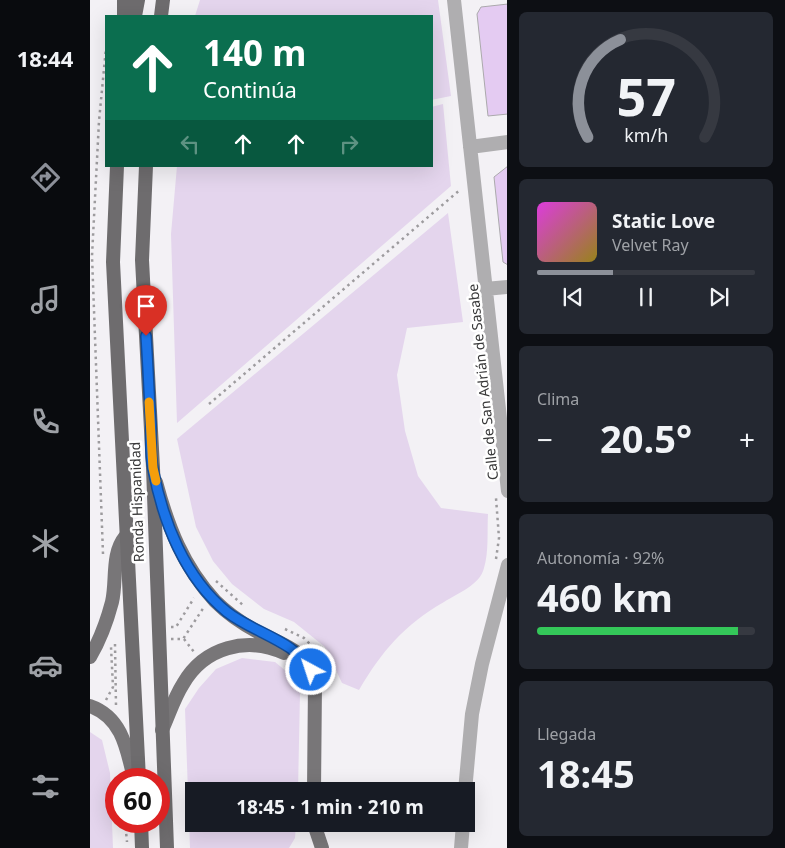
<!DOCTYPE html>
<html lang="es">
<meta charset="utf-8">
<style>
:root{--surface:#171b24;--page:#242831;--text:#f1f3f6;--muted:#9ea1a6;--line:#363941;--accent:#8c9099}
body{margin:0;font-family:"Noto Sans",sans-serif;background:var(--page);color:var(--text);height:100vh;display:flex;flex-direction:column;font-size:19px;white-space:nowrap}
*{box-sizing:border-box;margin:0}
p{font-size:16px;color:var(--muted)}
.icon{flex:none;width:28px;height:28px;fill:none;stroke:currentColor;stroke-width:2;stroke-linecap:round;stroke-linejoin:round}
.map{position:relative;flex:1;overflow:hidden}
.side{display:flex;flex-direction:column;gap:12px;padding:12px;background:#0d0f14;width:278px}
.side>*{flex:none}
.hud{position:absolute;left:15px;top:15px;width:328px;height:152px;border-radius:0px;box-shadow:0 5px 20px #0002;background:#0b6e4f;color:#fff;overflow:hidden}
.speed{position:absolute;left:15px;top:768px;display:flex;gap:10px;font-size:25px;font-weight:700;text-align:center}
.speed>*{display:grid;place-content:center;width:65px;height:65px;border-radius:50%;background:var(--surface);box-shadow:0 5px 20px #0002;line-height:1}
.speed .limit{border:8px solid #d22;background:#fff;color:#111}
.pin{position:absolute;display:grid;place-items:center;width:42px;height:42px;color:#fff;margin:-51px -21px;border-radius:50% 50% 50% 0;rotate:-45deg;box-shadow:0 0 5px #0007}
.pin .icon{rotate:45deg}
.me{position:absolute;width:55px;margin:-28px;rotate:320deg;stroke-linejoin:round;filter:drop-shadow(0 0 4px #0008)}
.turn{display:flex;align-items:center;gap:18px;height:105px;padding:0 15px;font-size:22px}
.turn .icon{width:65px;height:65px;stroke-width:2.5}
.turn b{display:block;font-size:35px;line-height:42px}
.lanes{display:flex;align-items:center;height:48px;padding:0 15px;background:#0003;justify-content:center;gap:25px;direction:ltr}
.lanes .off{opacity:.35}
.big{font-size:38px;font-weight:700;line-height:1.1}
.side .card{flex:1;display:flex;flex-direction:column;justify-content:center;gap:8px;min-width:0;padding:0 18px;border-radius:8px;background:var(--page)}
.side .dial{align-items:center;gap:0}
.dial svg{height:130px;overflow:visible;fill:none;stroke:var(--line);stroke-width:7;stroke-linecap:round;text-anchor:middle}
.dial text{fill:var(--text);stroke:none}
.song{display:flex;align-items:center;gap:15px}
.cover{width:60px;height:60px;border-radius:8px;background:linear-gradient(135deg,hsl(300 70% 55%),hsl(50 70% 35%))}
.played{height:5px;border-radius:2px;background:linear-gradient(90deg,var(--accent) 35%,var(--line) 35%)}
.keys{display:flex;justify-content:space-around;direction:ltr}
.heat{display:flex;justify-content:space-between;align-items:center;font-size:28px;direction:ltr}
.charge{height:8px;border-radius:4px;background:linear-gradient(90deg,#34c759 92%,var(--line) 0)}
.trip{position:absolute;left:95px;top:782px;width:290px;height:50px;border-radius:0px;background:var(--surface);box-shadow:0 5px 20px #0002;font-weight:700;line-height:50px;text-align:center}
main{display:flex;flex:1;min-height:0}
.menu{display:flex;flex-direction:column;width:90px;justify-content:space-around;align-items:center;background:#090b0e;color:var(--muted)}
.menu .icon{width:35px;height:35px}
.menu .on{color:var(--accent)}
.menu b{font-size:22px;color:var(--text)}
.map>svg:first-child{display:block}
.green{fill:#e4d5ed}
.building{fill:#e4cbf2;stroke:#aba9ac}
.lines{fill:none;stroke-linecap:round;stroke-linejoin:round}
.path{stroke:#9d9b9e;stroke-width:2.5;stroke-dasharray:2.5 4;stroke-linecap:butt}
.minor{stroke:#afaeb0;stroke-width:14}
.primary{stroke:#787678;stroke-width:14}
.trunk{stroke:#6e6c6e;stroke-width:14}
.route-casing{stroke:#114b97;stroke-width:12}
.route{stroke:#1a73e8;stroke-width:9}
.slow{stroke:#f59e0b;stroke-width:9}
.labels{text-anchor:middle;stroke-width:5;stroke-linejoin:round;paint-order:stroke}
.street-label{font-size:14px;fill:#383839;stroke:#fff}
</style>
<main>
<nav class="menu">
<b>18:44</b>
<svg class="icon on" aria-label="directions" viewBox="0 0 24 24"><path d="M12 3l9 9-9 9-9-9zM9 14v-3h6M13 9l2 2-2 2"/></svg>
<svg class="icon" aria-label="music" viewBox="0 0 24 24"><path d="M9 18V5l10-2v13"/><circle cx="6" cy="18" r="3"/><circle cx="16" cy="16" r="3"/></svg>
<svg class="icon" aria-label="phone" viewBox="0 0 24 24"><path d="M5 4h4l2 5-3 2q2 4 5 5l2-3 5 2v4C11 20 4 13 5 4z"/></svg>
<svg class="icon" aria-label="climate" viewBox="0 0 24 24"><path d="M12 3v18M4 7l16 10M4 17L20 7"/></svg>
<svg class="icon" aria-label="car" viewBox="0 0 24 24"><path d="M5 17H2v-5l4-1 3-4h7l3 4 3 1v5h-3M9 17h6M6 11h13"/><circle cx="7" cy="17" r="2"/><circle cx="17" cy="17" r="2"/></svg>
<svg class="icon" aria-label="filters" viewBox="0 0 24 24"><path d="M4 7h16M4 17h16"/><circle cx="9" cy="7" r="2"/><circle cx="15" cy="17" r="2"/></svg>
</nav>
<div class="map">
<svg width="418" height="848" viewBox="0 0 418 848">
<rect width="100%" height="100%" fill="#f3f1f5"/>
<path class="green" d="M110,0h238l13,96 -20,4v-84h-236z
M353,104l8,82 -274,237 -6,-189 6,-68h254v-59z
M358,213l15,109 -56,6 -10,47 8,56 13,45 23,32 47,6c-1,17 1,38 -4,54 -4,17 -26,25 -40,34 -40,23 -62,49 -85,88l-17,-7 -17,-36 -31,-25 -30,-13 -32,-25 -19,-23 -17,-34 -19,-88z
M152,658l33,4 17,14 8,17 -2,98h-104v33h102l-1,14 -6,10h-99l-5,-139 14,-21 17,-19z
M0,732l12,8 8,33 3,75h-23z"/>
<path class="building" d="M418,4v110l-20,2 -11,-102 4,-7z
M418,166v99l-5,-3 -9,-85z"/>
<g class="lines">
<path class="path" d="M119,404l252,-215
M13,554l-11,-298 7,-135 7,-73
M406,559l3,-21 -3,-40
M126,581l28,25
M81,627h5l18,-29
M195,629l19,9 8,8
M81,639h12l21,-32
M94,639l10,13
M25,644l1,62
M16,700l7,-13 -2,-40
M35,821l2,21"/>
<path class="minor" d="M364,0l54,491
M380,147l38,-5
M395,289l23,-2
M375,791l7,-77 10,-50 26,-99
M371,848l2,-24"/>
<path class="primary" d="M66,482c12,45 27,84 59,119 12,12 28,23 43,31 25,13 52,19 57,51l-1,108
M0,657c10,-17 17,-36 22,-55 5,-21 -1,-48 13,-65
M0,706c32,11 37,43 44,73
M72,730c7,-15 12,-32 21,-46 21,-37 64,-48 101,-31
M224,824l8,24"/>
<path class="trunk" d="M34,16v-16
M45,16l3,-16
M71,16l2,-16
M27,166l-4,96 26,517
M56,166l-4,94 11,208 14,380
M51,821l1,27"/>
</g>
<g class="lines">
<defs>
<path id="route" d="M56,336c2,29 3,58 5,88 0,15 -1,31 2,45 10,53 32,109 74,143 27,21 68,29 84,58"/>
</defs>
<use href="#route" class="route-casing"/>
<use href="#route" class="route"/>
<path class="slow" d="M59,402l4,66 3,13"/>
</g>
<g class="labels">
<g class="street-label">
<text transform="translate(393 382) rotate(-96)" y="5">Calle de San Adrián de Sasabe</text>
<text transform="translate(47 502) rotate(-92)" y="5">Ronda Hispanidad</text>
</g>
</g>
</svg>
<div class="speed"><div class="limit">60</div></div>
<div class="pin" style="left:56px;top:336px;background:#d93025"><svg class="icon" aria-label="arrive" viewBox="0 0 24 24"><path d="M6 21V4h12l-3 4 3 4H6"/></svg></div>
<svg class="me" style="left:221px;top:670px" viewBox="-20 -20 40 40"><circle r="17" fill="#1a73e8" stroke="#fff" stroke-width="3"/><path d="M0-11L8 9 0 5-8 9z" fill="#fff"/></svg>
<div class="trip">18:45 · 1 min · 210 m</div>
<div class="hud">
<div class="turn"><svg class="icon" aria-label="ahead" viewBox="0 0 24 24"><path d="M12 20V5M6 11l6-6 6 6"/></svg><div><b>140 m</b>Continúa</div></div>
<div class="lanes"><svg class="icon off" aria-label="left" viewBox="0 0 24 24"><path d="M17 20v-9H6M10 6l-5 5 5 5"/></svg><svg class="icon" aria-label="ahead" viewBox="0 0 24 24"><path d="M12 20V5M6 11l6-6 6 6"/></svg><svg class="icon" aria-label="ahead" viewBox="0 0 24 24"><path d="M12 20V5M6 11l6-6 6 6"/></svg><svg class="icon off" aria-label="right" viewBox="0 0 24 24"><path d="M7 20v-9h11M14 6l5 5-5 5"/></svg></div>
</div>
</div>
<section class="side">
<div class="card dial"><svg viewBox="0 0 100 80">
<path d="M14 69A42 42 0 1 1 86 69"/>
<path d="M14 69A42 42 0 0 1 34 9" stroke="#8c9099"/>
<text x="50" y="56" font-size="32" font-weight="700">57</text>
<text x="50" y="72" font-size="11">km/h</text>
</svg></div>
<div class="card">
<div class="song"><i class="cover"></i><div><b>Static Love</b><p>Velvet Ray</p></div></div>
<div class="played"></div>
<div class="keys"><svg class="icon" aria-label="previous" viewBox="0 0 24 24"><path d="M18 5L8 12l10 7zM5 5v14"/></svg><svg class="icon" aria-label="pause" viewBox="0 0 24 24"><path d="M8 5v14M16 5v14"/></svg><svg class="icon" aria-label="next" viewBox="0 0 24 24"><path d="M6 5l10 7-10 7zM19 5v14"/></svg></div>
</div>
<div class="card"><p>Clima</p>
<div class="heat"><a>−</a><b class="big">20.5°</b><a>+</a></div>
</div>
<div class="card"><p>Autonomía · 92%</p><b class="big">460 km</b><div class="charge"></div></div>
<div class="card"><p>Llegada</p><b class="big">18:45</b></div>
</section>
</main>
